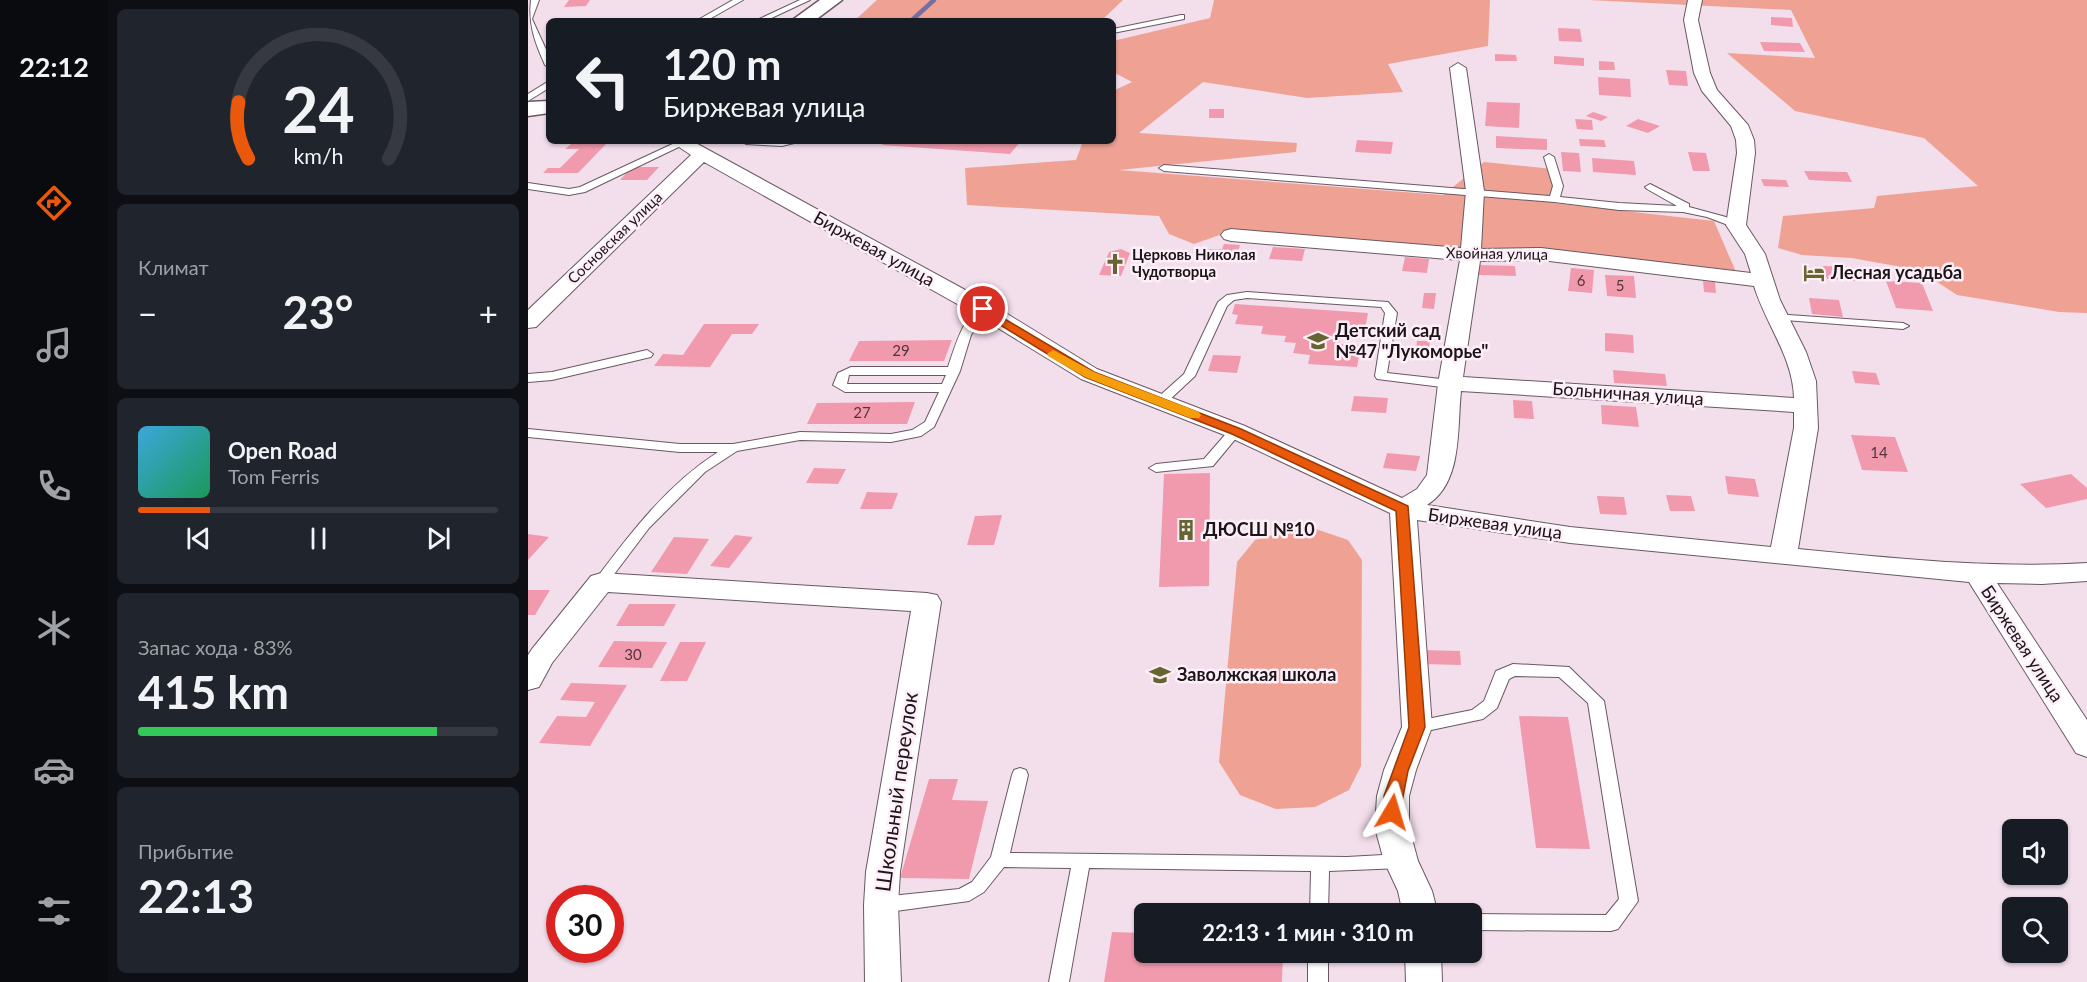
<!DOCTYPE html>
<html lang="ru">
<meta charset="utf-8">
<style>
:root{--surface:#171b24;--page:#20242c;--text:#f1f3f6;--muted:#9ea1a6;--line:#363941;--accent:#ea580c}
body{margin:0;font-family:Lato,sans-serif;background:var(--page);color:var(--text);height:100vh;display:flex;flex-direction:column;font-size:22px;white-space:nowrap}
*{box-sizing:border-box;margin:0}
p{font-size:20px;color:var(--muted)}
.icon{flex:none;width:33px;height:33px;fill:none;stroke:currentColor;stroke-width:2;stroke-linecap:round;stroke-linejoin:round}
.map{position:relative;flex:1;overflow:hidden}
.details{display:flex;flex-direction:column;gap:9px;padding:9px;background:#0d0f14;width:420px}
.details>*{flex:none}
.top-card{position:absolute;left:18px;top:18px;width:570px;height:126px;border-radius:9px;box-shadow:0 2px 4px #0004;background:#171b24;color:var(--text);overflow:hidden}
.tools{position:absolute;left:1474px;top:819px;display:grid;gap:12px}
.tools a{display:grid;place-items:center;width:66px;height:66px;border-radius:9px;background:var(--surface);box-shadow:0 2px 4px #0004;font-size:30px}
.speed{position:absolute;left:18px;top:885px;display:flex;gap:12px;font-size:30px;font-weight:700;text-align:center}
.speed>*{display:grid;place-content:center;width:78px;height:78px;border-radius:50%;background:var(--surface);box-shadow:0 2px 4px #0004;line-height:1}
.speed .limit{border:9px solid #d22;background:#fff;color:#111}
.pin{position:absolute;display:grid;place-items:center;width:51px;height:51px;color:#fff;margin:-26px;border:3px solid #fff;border-radius:50%;box-shadow:0 2px 6px #0007}
.me{position:absolute;width:66px;margin:-33px;rotate:7deg;stroke-linejoin:round;filter:drop-shadow(0 0 4px #0008)}
.turn{display:flex;align-items:center;gap:21px;height:126px;padding:0 18px;font-size:27px}
.turn .icon{width:78px;height:78px;stroke-width:2.5}
.turn b{display:block;font-size:42px;line-height:51px}
.big{font-size:45px;font-weight:700;line-height:1.1}
.details .tile{flex:1;display:flex;flex-direction:column;justify-content:center;gap:9px;min-width:0;padding:0 21px;border-radius:9px;background:var(--page)}
.details .dial{align-items:center;gap:0}
.dial svg{height:156px;overflow:visible;fill:none;stroke:var(--line);stroke-width:7;stroke-linecap:round;text-anchor:middle}
.dial text{fill:var(--text);stroke:none}
.song{display:flex;align-items:center;gap:18px}
.cover{width:72px;height:72px;border-radius:9px;background:linear-gradient(135deg,hsl(200 70% 55%),hsl(150 70% 35%))}
.played{height:6px;border-radius:3px;background:linear-gradient(90deg,var(--accent) 20%,var(--line) 20%)}
.keys{display:flex;justify-content:space-around;direction:ltr}
.heat{display:flex;justify-content:space-between;align-items:center;font-size:33px;direction:ltr}
.charge{height:9px;border-radius:4px;background:linear-gradient(90deg,#34c759 83%,var(--line) 0)}
.trip{position:absolute;left:606px;top:903px;width:348px;height:60px;border-radius:9px;background:var(--surface);box-shadow:0 2px 4px #0004;font-weight:700;line-height:60px;text-align:center}
main{display:flex;flex:1;min-height:0}
.tabs{display:flex;flex-direction:column;width:108px;justify-content:space-around;align-items:center;background:#090b0e;color:var(--muted)}
.tabs .icon{width:42px;height:42px}
.tabs .selected{color:var(--accent)}
.tabs b{font-size:27px;color:var(--text)}
.map>svg:first-child{display:block}
.green{fill:#efa194}
.lines{fill:none;stroke-linecap:round;stroke-linejoin:round}
.stream{stroke:#756ea2;stroke-width:4.5}
.building{fill:#f19aae}
.service-casing{stroke:#695863;stroke-width:2}
.minor-casing{stroke:#695863;stroke-width:2}
.tertiary-casing{stroke:#695863;stroke-width:3}
.service{fill:#fff;fill-rule:evenodd}
.minor{fill:#fff;fill-rule:evenodd}
.tertiary{fill:#fff;fill-rule:evenodd}
.route{fill:#ea580c;stroke:#983908;stroke-width:1.5}
.slow{fill:#f59e0b}
.labels{text-anchor:middle;stroke-width:5;stroke-linejoin:round;paint-order:stroke}
.far-street-label{font-size:15px;fill:#1b1418;stroke:#feeef8}
.far-poi-label{font-size:15px;font-weight:bold;fill:#1b1418;stroke:#feeef8;text-anchor:start}
.number-label{font-size:15px;fill:#50363e}
.street-label{font-size:18px;fill:#1b1418;stroke:#feeef8}
.poi-label{font-size:18px;font-weight:bold;fill:#1b1418;stroke:#feeef8;text-anchor:start}
.near-street-label{font-size:21px;fill:#1b1418;stroke:#feeef8}
</style>
<main>
<nav class="tabs">
<b>22:12</b>
<svg class="icon selected" aria-label="directions" viewBox="0 0 24 24"><path d="M12 3l9 9-9 9-9-9zM9 14v-3h6M13 9l2 2-2 2"/></svg>
<svg class="icon" aria-label="music" viewBox="0 0 24 24"><path d="M9 18V5l10-2v13"/><circle cx="6" cy="18" r="3"/><circle cx="16" cy="16" r="3"/></svg>
<svg class="icon" aria-label="phone" viewBox="0 0 24 24"><path d="M5 4h4l2 5-3 2q2 4 5 5l2-3 5 2v4C11 20 4 13 5 4z"/></svg>
<svg class="icon" aria-label="climate" viewBox="0 0 24 24"><path d="M12 3v18M4 7l16 10M4 17L20 7"/></svg>
<svg class="icon" aria-label="car" viewBox="0 0 24 24"><path d="M5 17H2v-5l4-1 3-4h7l3 4 3 1v5h-3M9 17h6M6 11h13"/><circle cx="7" cy="17" r="2"/><circle cx="17" cy="17" r="2"/></svg>
<svg class="icon" aria-label="filters" viewBox="0 0 24 24"><path d="M4 7h16M4 17h16"/><circle cx="9" cy="7" r="2"/><circle cx="15" cy="17" r="2"/></svg>
</nav>
<section class="details">
<div class="tile dial"><svg viewBox="0 0 100 80">
<path d="M14 69A42 42 0 1 1 86 69"/>
<path d="M14 69A42 42 0 0 1 9 40" stroke="#ea580c"/>
<text x="50" y="56" font-size="32" font-weight="700">24</text>
<text x="50" y="72" font-size="11">km/h</text>
</svg></div>
<div class="tile"><p>Климат</p>
<div class="heat"><a>−</a><b class="big">23°</b><a>+</a></div>
</div>
<div class="tile">
<div class="song"><i class="cover"></i><div><b>Open Road</b><p>Tom Ferris</p></div></div>
<div class="played"></div>
<div class="keys"><svg class="icon" aria-label="previous" viewBox="0 0 24 24"><path d="M18 5L8 12l10 7zM5 5v14"/></svg><svg class="icon" aria-label="pause" viewBox="0 0 24 24"><path d="M8 5v14M16 5v14"/></svg><svg class="icon" aria-label="next" viewBox="0 0 24 24"><path d="M6 5l10 7-10 7zM19 5v14"/></svg></div>
</div>
<div class="tile"><p>Запас хода · 83%</p><b class="big">415 km</b><div class="charge"></div></div>
<div class="tile"><p>Прибытие</p><b class="big">22:13</b></div>
</section>
<div class="map">
<svg width="1559" height="982" viewBox="0 0 1559 982">
<rect width="100%" height="100%" fill="#f3dfec"/>
<path class="green" d="M349,0h246l-22,21h-247z
M686,0h276l-2,46 -100,18 15,28 -96,6 -104,-16 -64,51 158,10 -1,9 -177,18 324,25 41,-33 68,7v34l162,18 22,51 -505,-41 -37,13 -25,-10 -10,-18 -192,-11 -2,-37 111,-8 7,-19h30v-50l19,-9 -19,-10v-31l97,-23z
M1061,0h498v313l-28,-1 -102,-17 -38,-25 -68,-12 -49,-3 -24,-7 5,-32 91,-8 3,-12 101,-10 -54,-48 -129,-27 -68,-58 88,5 -24,-48z
M788,529l32,11 14,20 -1,206 -12,24 -34,17 -39,2 -36,-14 -21,-33 18,-200 18,-22 32,-9z"/>
<g class="lines">
<path class="stream" d="M383,21l23,-21"/>
</g>
<path class="building" d="M41,0h21l-4,6 -22,1z
M1243,17l21,1 1,9 -22,-2z
M1030,28l22,1 2,13 -23,-1z
M1232,42l40,1 5,9 -41,-1z
M967,54l21,1 1,6h-22z
M1026,56l30,2v8l-30,-2z
M1071,61l15,1 1,8h-16z
M1138,70l20,1 2,15 -19,-1z
M1070,77l32,2 1,18 -32,-2z
M959,102l33,1 -1,25 -34,-2z
M681,109h15v9h-15z
M1065,112l15,5 -7,4 -15,-5z
M1047,119l17,1 1,10 -16,-1z
M1110,119l22,7 -12,7 -22,-7z
M968,136l51,3v11l-51,-2z
M1051,139l25,1 2,7 -26,-1z
M829,140l36,2 -2,12 -36,-2z
M357,141h136l-11,13 -128,-9z
M43,144h35l-28,29h-35l5,-5h12l19,-19h-14z
M1033,152l18,1 2,19 -18,-1z
M1160,152l18,1 4,18h-17z
M1064,158l42,3 2,14 -43,-3z
M104,167h27l-12,13h-27z
M1276,171l43,1 5,10 -43,-2z
M1233,179l25,1 3,7 -25,-1z
M696,244l16,1 -4,13 -38,-1 3,-8h21z
M745,247l32,2 -3,12 -33,-2z
M593,249l9,4 -9,23 -22,-1 10,-23z
M877,257l24,2 -2,14 -25,-2z
M949,265l38,1 1,10 -38,-1z
M1295,266l30,1 4,14 -30,-2z
M1043,268l23,2 -2,23 -24,-2z
M1077,275l29,1 2,22 -29,-2z
M1175,281l12,1 1,11 -12,-1z
M1358,281l36,2 11,28 -37,-3z
M896,293h12l-2,16 -12,-1z
M1281,298l30,2 4,17 -31,-3z
M707,304l133,9 -4,22 -23,-1 -2,10 22,1 -4,22 -49,-3 2,-9 -17,-2 3,-10 -12,-1 2,-6 -25,-2 2,-8 -28,-2 3,-9 -6,-1z
M176,324h55l-7,10h-20l-22,33 -56,-1 9,-12 20,1z
M1077,333l28,2 1,18 -29,-2z
M424,340l-8,21h-95l10,-20z
M889,341h13l-2,18 -13,-1z
M685,355l28,1 -4,17 -29,-2z
M1085,370l52,4 2,12 -53,-3z
M1324,371l24,2 4,12 -25,-2z
M826,396l34,2 -2,15 -35,-2z
M985,400l19,1 2,18 -20,-1z
M387,402l-8,22h-100l10,-21z
M1073,405l35,2 3,20 -37,-3z
M1323,435l44,2 13,35 -46,-2z
M859,453l33,3 -4,15 -33,-3z
M286,468l32,1 -8,15 -32,-1z
M682,473l-1,113 -50,1 5,-113z
M1543,474l16,14v11l-41,9 -26,-24z
M1197,476l30,3 4,18 -31,-3z
M339,492l31,1 -6,16h-32z
M1138,495l25,1 4,15h-25z
M1069,496l27,1 3,18 -27,-1z
M474,515l-8,30h-27l8,-29z
M0,534l21,3 -21,23z
M207,535l18,2 -24,31 -19,-2z
M146,537l35,2 -22,35 -36,-2z
M0,590h22l-15,25h-7z
M101,604h47l-12,22h-48z
M86,641l53,1 -15,26 -54,-1z
M152,642h26l-19,39h-27z
M893,650l39,1 1,14 -40,-1z
M43,683l56,2 -37,61 -51,-3 18,-27 29,1 9,-15 -35,-2z
M991,716l49,1 22,132 -54,-1z
M401,779h29l-6,21 36,1 -19,78 -69,-1z
M646,909l52,1 -1,4h-52z
M584,932l32,1v19h139l-1,30h-178z"/>
<g class="lines">
<defs>
<path id="service" d="M3,0h8l-7,19 17,37v12l-4,-3c-10,-22 -17,-41 -14,-65z
M205,0h10l-37,21h-10z
M272,0h10l-45,21 -8,-1z
M653,15h3v4l-71,14v-4z
M21,81v7l-21,13v-7z
M151,141l8,2 -102,49 -16,3 -41,-6v-6l41,6 11,-2z
M213,141h61l-20,5 -36,-2z
M1021,154l5,3 9,29 -3,11 59,6 58,3 -30,-17 -2,-2 5,-3 39,20v3l37,10 15,8 -5,3 -29,-11 -24,-5 -64,-2 -65,-8 -390,-31 -5,-3 5,-3 386,31 3,-10 -9,-29z
M719,292l141,10 9,11 -10,60 63,7 6,4 -6,4 -73,-9 -2,-3 10,-63 -4,-6 -134,-9 -13,2 -7,6 -32,70 -31,29h-8l-2,-3 2,-3 28,-25 34,-72 9,-7z
M455,306l6,3 -18,26 -11,36 -26,56 -13,9 -30,6 -91,-2 -63,11 -32,21 -56,56 -43,57h-10l-2,-3 2,-3c35,-47 72,-95 122,-127h-38l-152,-15v-8l152,15h53l67,-12 91,2 21,-4 13,-8 14,-30h-94l-12,-7 5,-12 13,-6h97c6,-17 16,-55 35,-61zM321,375h97l-4,9h-95z
M1248,314l127,9 6,3 -6,3 -131,-10v-4z
M119,350l6,4 -2,3 -99,23 -24,2v-8l24,-2z
M708,427l6,4 -29,35 -57,6 -7,-4 7,-4 48,-5 27,-31z
M985,664l56,3 35,34 34,200 -20,28 -7,2 -139,-1v-16l134,1 13,-16 -31,-196 -29,-26 -44,-1 -6,3 -12,29 -14,11 -66,14 -6,-2 -2,-4 2,-4 6,-2 55,-11 12,-9 12,-30z
M492,768l6,2 2,5 -18,78 337,4 54,-3 6,2 3,5 -3,5 -6,2 -72,3 -1,43h-18l1,-43 -222,-3 -20,114h-20l22,-114 -67,-1 -20,25 -15,9 -88,12 -7,-2 -2,-6 2,-6 7,-2 78,-8 13,-7 19,-25 21,-82 2,-5z
M780,952h20v30h-20z"/>
<path id="minor" d="M1160,0h14l-4,20 12,53 7,17 31,35 6,15 1,13 -9,72 19,29 15,46 26,52 10,29 2,47 -20,121c96,9 192,20 289,14v18l-45,3 -45,-1 90,137v37l-11,-4 -107,-171 -399,-39 -153,-23 15,207 -16,43 -7,26v32l9,33 14,30 6,23h-35l-5,-23 -14,-30 -9,-33 2,-32 7,-26 18,-43 -12,-214 -163,-77 -146,-57 -106,-65 -271,-152 -168,165 -8,1v-18l163,-155 -21,-14h22l299,163 106,65 148,57 157,72 15,-9 10,-14 11,-91 22,-124 -229,-19 -7,-2 -3,-4 3,-4 7,-2 230,19 5,-57 -16,-123 8,-5 8,5 18,123 -3,58 60,-1 210,25 -6,-19 -19,-29 11,-72 -1,-13 -5,-14 -29,-35 -8,-18 -10,-53zM1013,260l213,26c12,39 39,71 40,112l-331,-21 17,-116zM933,391l333,21v16l-23,119 -201,-20 -143,-22c36,-22 30,-77 34,-114z
M73,573l326,20 10,2 4,7 -41,270 -2,33 3,77h-36l-1,-77 2,-33 45,-261 -303,-19 -56,71 -13,24 -11,3v-35l4,-6 59,-73z
M877,952h36l1,30h-36z"/>
<path id="tertiary" d="M292,0h22l-28,21h-23z
M21,101v12l-21,3v-14z"/>
</defs>
<use href="#service" class="service-casing"/>
<use href="#minor" class="minor-casing"/>
<use href="#tertiary" class="tertiary-casing"/>
<use href="#service" class="service"/>
<use href="#minor" class="minor"/>
<use href="#tertiary" class="tertiary"/>
</g>
<path class="route" d="M455,306l111,66 147,57 167,77 17,221 -17,44 -9,46 -7,2 -6,-2 -2,-5v-16l25,-69 -13,-216 -164,-77 -147,-57 -106,-65v-5z"/>
<path class="slow" d="M525,350l41,22 105,40 2,3 -2,3h-9l-105,-41 -37,-21 -1,-2z"/>
<defs>
<symbol id="church-bare" viewBox="-9 -9 18 18"><path d="M-1.2-6h2.4v3.5h3.3v2.4h-3.3V6h-2.4V-.1h-3.3v-2.4h3.3Z" fill="#666430" stroke="#feeef8" stroke-width="2.5" paint-order="stroke"/></symbol>
<symbol id="hotel-bare" viewBox="-9 -9 18 18"><path d="M-6-4.5h1.5V1H6V5H4.5V3h-9V5H-6ZM-4 0a1.8 1.8 0 1 1 3.6 0ZM.5 0V-2.5h3Q6-2.5 6 0Z" fill="#666430" stroke="#feeef8" stroke-width="2.5" paint-order="stroke"/></symbol>
<symbol id="school-bare" viewBox="-9 -9 18 18"><path d="M0-5L7-2L0 1L-7-2ZM-4 1L0 2.5L4 1V4Q0 6-4 4Z" fill="#666430" stroke="#feeef8" stroke-width="2.5" paint-order="stroke"/></symbol>
<symbol id="building-bare" viewBox="-9 -9 18 18"><path d="M-4-6H4V6H1V3H-1V6H-4ZM-2.5-4.3h1.7v1.8h-1.7ZM.8-4.3h1.7v1.8H.8ZM-2.5-1h1.7V.8h-1.7ZM.8-1h1.7V.8H.8Z" fill="#666430" stroke="#feeef8" stroke-width="2.5" paint-order="stroke"/></symbol>
</defs>
<g fill-rule="evenodd">
<use href="#church-bare" x="572" y="249" width="30" height="30"/>
<use href="#hotel-bare" x="1271" y="258" width="30" height="30"/>
<use href="#school-bare" x="775" y="326" width="30" height="30"/>
<use href="#building-bare" x="643" y="515" width="30" height="30"/>
<use href="#school-bare" x="617" y="660" width="30" height="30"/>
</g>
<g class="labels">
<g class="far-street-label">
<text transform="translate(87 238) rotate(-44)" y="5">Сосновская улица</text>
<text transform="translate(969 254) rotate(1)" y="5">Хвойная улица</text>
</g>
<g class="far-poi-label">
<text x="604" y="260">Церковь Николая<tspan x="604" dy="17">Чудотворца</tspan></text>
</g>
<g class="number-label">
<text x="1053" y="286">6</text>
<text x="1092" y="291">5</text>
<text x="373" y="356">29</text>
<text x="334" y="418">27</text>
<text x="1351" y="458">14</text>
<text x="105" y="660">30</text>
</g>
<g class="street-label">
<text transform="translate(346 249) rotate(29)" y="6">Биржевая улица</text>
<text transform="translate(1100 394) rotate(4)" y="6">Больничная улица</text>
<text transform="translate(967 524) rotate(8)" y="6">Биржевая улица</text>
<text transform="translate(1494 644) rotate(57)" y="6">Биржевая улица</text>
</g>
<g class="poi-label">
<text x="1303" y="279">Лесная усадьба</text>
<text x="807" y="337">Детский сад<tspan x="807" dy="21">№47 "Лукоморье"</tspan></text>
<text x="675" y="536">ДЮСШ №10</text>
<text x="649" y="681">Заволжская школа</text>
</g>
<g class="near-street-label">
<text transform="translate(369 792) rotate(-82)" y="7">Школьный переулок</text>
</g>
</g>
</svg>
<div class="tools">
<a><svg class="icon" aria-label="sound" viewBox="0 0 24 24"><path d="M4 9h4l5-4v14l-5-4H4zM17 9q2 3 0 6"/></svg></a>
<a><svg class="icon" aria-label="search" viewBox="0 0 24 24"><circle cx="10" cy="10" r="6"/><path d="M15 15l6 6"/></svg></a>
</div>
<div class="speed"><div class="limit">30</div></div>
<div class="pin" style="left:455px;top:309px;background:#d93025"><svg class="icon" aria-label="arrive" viewBox="0 0 24 24"><path d="M6 21V4h12l-3 4 3 4H6"/></svg></div>
<svg class="me" style="left:864px;top:812px" viewBox="-20 -20 40 40"><path d="M0-17L14 15 0 8-14 15z" fill="#ea580c" stroke="#fff" stroke-width="4"/></svg>
<div class="trip">22:13 · 1 мин · 310 m</div>
<div class="top-card">
<div class="turn"><svg class="icon" aria-label="left" viewBox="0 0 24 24"><path d="M17 20v-9H6M10 6l-5 5 5 5"/></svg><div><b>120 m</b>Биржевая улица</div></div>
</div>
</div>
</main>
